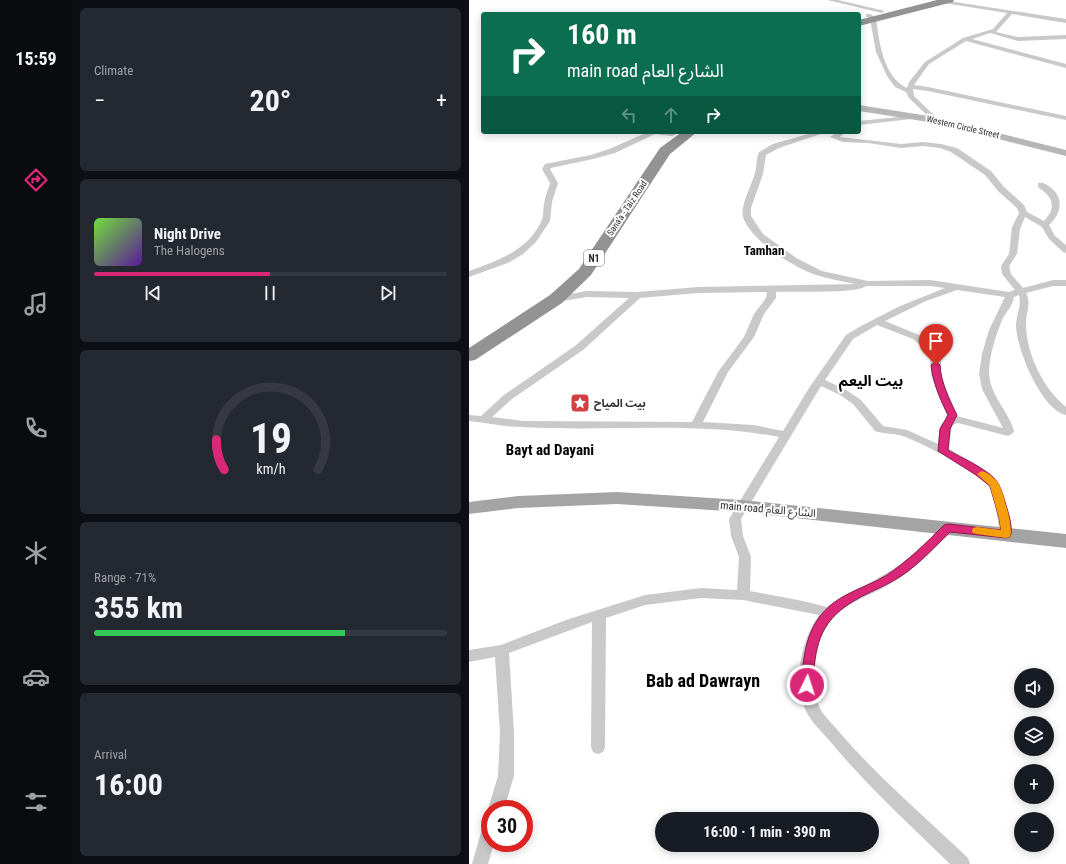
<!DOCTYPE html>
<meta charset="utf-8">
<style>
:root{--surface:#171b24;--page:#242831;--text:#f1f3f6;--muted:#9ea1a6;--line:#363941;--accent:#db2777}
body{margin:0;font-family:"Roboto Condensed","Noto Sans Arabic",sans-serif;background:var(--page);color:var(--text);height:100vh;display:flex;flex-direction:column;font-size:15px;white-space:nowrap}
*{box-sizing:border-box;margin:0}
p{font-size:13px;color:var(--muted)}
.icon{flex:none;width:22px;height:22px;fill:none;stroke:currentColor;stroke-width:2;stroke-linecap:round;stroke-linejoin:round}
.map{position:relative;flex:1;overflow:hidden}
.panel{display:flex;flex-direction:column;gap:8px;padding:8px;background:#0d0f14;width:397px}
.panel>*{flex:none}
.guide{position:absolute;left:12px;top:12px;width:380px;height:122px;border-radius:4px;box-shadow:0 2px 10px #0003;background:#0b6e4f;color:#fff;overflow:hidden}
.controls{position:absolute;left:545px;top:668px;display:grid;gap:8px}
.controls a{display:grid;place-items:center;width:40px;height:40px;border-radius:50%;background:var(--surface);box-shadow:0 2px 10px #0003;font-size:20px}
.speed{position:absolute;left:12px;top:800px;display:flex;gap:8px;font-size:20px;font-weight:700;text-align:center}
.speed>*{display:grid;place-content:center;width:52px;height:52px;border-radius:50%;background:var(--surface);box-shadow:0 2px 10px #0003;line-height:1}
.speed .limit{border:6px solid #d22;background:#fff;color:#111}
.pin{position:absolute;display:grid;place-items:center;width:34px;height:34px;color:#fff;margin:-41px -17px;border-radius:50% 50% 50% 0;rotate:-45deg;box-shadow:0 0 4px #0007}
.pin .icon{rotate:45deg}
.me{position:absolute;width:44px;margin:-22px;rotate:4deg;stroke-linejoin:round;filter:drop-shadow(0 0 3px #0008)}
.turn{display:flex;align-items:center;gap:14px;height:84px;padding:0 20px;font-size:18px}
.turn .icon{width:52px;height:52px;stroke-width:2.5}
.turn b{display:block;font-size:28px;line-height:34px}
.lanes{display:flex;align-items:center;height:38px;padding:0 20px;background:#0003;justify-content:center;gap:20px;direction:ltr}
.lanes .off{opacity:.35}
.big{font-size:30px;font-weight:700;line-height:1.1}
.panel .tile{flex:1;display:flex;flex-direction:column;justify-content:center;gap:6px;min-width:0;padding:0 14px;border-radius:6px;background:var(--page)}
.panel .dial{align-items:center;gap:0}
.dial svg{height:104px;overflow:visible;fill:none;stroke:var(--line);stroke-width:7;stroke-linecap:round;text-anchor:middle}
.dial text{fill:var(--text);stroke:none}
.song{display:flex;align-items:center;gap:12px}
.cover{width:48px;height:48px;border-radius:6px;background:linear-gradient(135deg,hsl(100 70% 55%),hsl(270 70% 35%))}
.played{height:4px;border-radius:2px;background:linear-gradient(90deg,var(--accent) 50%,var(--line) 50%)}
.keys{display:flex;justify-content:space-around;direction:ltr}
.heat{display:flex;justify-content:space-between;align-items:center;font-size:22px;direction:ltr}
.charge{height:6px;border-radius:3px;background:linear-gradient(90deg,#34c759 71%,var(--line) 0)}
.trip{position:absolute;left:186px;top:812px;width:224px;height:40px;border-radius:20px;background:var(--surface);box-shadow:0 2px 10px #0003;font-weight:700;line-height:40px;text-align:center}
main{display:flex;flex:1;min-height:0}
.tab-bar{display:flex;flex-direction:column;width:72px;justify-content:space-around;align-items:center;background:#090b0e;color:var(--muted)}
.tab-bar .icon{width:28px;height:28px}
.tab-bar .selected{color:var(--accent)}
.tab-bar b{font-size:18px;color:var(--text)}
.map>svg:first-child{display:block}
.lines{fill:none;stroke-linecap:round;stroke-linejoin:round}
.street{fill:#c9c9c9;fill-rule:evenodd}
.secondary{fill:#b6b6b6;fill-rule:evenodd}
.primary{fill:#a4a4a4;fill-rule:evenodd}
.highway{fill:#939393;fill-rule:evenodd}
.route{fill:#db2777;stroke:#8e194d}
.slow{fill:#f59e0b}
.labels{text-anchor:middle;stroke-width:4;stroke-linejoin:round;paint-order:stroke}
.far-street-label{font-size:9px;fill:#2c2c2c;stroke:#fff}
.shield{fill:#fff;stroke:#6b6b6b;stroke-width:1}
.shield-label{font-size:10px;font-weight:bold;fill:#2c2c2c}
.poi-label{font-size:11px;font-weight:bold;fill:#2c2c2c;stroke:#fff;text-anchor:start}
.street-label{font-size:11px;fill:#2c2c2c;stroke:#fff}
.far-district-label{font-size:13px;font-weight:bold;fill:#000;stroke:#fff}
.district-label{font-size:15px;font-weight:bold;fill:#000;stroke:#fff}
.near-district-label{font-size:18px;font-weight:bold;fill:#000;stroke:#fff}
</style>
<main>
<nav class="tab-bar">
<b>15:59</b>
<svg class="icon selected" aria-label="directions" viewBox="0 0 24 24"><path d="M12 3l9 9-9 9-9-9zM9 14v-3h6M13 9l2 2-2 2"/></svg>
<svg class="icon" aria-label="music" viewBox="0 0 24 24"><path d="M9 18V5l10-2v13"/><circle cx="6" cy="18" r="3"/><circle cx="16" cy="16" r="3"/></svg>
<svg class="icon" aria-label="phone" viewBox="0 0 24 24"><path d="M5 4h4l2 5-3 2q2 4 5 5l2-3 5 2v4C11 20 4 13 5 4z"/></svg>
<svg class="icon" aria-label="climate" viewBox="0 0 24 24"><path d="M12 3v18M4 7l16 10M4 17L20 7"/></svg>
<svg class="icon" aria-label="car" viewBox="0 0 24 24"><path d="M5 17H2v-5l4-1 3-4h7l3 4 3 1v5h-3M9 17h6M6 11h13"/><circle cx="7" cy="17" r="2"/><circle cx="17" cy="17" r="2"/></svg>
<svg class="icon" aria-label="filters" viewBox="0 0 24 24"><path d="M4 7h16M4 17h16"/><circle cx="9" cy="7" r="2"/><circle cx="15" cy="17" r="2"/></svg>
</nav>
<section class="panel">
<div class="tile"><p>Climate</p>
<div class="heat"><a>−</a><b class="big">20°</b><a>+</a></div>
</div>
<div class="tile">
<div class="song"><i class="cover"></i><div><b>Night Drive</b><p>The Halogens</p></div></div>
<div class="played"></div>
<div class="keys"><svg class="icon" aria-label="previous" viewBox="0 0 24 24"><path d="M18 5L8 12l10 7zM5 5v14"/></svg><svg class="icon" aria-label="pause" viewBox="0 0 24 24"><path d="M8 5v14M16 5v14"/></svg><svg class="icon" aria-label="next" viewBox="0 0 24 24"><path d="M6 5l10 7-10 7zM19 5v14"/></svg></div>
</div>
<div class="tile dial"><svg viewBox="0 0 100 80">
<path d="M14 69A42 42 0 1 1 86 69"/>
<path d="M14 69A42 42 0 0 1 8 46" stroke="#db2777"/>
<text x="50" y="56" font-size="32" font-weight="700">19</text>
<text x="50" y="72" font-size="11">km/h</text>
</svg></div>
<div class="tile"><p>Range · 71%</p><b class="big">355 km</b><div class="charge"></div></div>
<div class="tile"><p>Arrival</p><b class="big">16:00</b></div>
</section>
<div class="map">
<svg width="597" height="864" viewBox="0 0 597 864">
<rect width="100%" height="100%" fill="#fff"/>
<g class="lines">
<path class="street" d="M358,0h11l47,11 -3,2z
M473,0l124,19v4l-54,-9 -16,18 22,5 48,-2v4l-48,2 -28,-8 -18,6 94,25v4l-100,-27 -37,23 -15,21 14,2 138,29v4l-138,-29 -15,-2 1,7 25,24 -4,2 -2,-1 -24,-23 -3,-6 -11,-5 -8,-11 -11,-24 -6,-33 -4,-3v-2h4l6,4c3,23 7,59 31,70l2,-6 16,-20 38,-24 30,-9 14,-16 -63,-10 -2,-1z
M449,115l4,2 -2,1 -61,7v-4z
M179,132h25l3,2 -4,2 -17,-2 -40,19 -22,6 -42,9 -1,1 8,14 -6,19 -2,19 -14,21 -13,12 -15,9 -39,14v-6c28,-10 58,-20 72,-49 3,-5 2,-13 3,-18 1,-7 4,-14 6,-21l-8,-14 3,-5 46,-9 18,-6z
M346,132h12l-48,16 -13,7 -3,19 -12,34v8l12,18 35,25 24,12 46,10 62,-1 79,12 6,-2 -13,-16 -1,-8 8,-12 3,-27 7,-14 -2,-5 -19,-17 -13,-16 -34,-23 -11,-4 -17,-2 -22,2 -33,-5 -25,-1 -13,-5 7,-5h9l-6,5 61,7 22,-2 18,2 16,4 34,23 13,16 20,18 3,7 17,9c13,-14 9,-24 -6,-34v-4c5,-1 8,1 12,4 15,11 11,27 -1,38l6,11 11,9v8l-3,-1 -14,-13 -7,-12 -17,-10 -5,12 -3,25 -8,12 2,8 12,14 30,-8h13v6h-13l-27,7c6,11 -1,21 0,33 1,29 17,62 40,81v8c-25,-6 -49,-65 -50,-89 0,-11 6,-20 3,-31l-5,2c-1,8 -7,14 -11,21 -7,16 -17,46 -13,63 4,18 19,32 24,50l-2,3 -4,2 -50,-13 -6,2 -3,24c14,8 40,20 49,34 9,14 12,35 14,51l-2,3 -4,1 -4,-1 -2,-3c-2,-13 -5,-37 -11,-47 -9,-14 -73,-48 -90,-52 -8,-2 -16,-1 -24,-4l-22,-27 -13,-9 -19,-9 -80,133 2,17 8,21 -1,34 53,10 24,6c18,-14 39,-21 58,-33 22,-13 41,-31 59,-49l4,-1 4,1 2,3 -2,3c-19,20 -38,39 -62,53 -18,11 -40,17 -55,32 -19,18 -28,64 -17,88 4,11 15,20 22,29 39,45 85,84 128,125l2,6h-20c-41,-40 -84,-79 -121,-124 -9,-10 -21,-21 -25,-34 -11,-29 -2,-67 15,-91l-76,-15 -42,-2 -56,7 -39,13 -1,129 -2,5 -5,2 -5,-2 -2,-5 1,-125 -83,31 5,80v43l-10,33h-14v4l-2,-4 10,-33 2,-43 -5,-76 -26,5v-12l32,-5 65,-25 79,-25 56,-7 36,2 2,-33 -8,-21 -2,-17 50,-82c-84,-16 -171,-5 -256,-10 -18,0 -36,-4 -54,-6v-6l12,1 23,-21 71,-49 54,-48 -42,-1 -31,5 -3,-1 -2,-2 2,-2 34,-6 50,1 61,-5 157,-3c-13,-3 -26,-5 -39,-9 -23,-8 -65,-34 -73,-58 -3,-12 9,-32 12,-44 2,-7 1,-14 4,-21l14,-8zM397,286h64l15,2 -45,18 -39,20 -15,9 -37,53 -26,43 -29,-6 -51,-3 25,-50 26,-35 10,-23 12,-16v-6c16,-1 81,2 90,-6zM488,290l48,7 -16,33 -7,24 -3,20 3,15 21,39 -46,-12 -16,-41v-20l-3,-6 -19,-14 -34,-14 41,-20zM298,292l-1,6 -12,16 -10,23 -26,35 -26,50 -169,-1 -31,-4 20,-18 71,-49 57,-52 58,-5zM408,325l36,14 17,14 1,22 16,40 -1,4 -6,7 -2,18 -31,-14 -24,-4 -22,-26 -13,-9 -23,-11 28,-41z
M21,822v21h4l-6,21h-16l10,-35 2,-5z"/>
<path class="secondary" d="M390,105l76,12 131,33v6l-131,-33 -76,-12z"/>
<path class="primary" d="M148,492l125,8 324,34v14l-324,-36 -125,-8 -99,4 -49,6v-12l49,-6z"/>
<path class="highway" d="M468,0h17l-1,2 -94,24v-6z
M213,132h15l-27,22 -79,121 -29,28 -87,57 -6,1v-13l81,-53 29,-26 81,-121z"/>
</g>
<path class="route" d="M467,362l4,3c1,18 9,34 17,50l-7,14 -2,21c13,8 45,21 51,35 4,9 6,18 9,27 2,7 5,19 2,25l-4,1 -56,-6c-18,17 -35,37 -57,49 -14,8 -29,13 -41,21 -34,21 -37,46 -39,83l-2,4 -4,1 -4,-1 -2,-4c3,-38 7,-70 45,-90 13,-7 28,-12 41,-20 21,-14 39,-32 57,-50l4,-1 53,6 -2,-12 -9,-32 -14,-11 -38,-24 2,-22 8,-14c-8,-16 -15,-32 -17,-50z"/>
<path class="slow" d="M513,471c5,1 14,8 17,13 4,9 15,45 11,53l-4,1 -29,-4 -4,-1 -1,-2 1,-3 4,-1 24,3 -2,-12 -9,-32 -13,-12z"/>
<defs>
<symbol id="sight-square" viewBox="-11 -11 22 22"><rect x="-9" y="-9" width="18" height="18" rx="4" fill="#d33f3f" stroke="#fff"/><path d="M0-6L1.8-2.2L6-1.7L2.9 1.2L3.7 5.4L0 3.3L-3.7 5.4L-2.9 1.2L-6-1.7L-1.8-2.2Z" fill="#fff"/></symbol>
</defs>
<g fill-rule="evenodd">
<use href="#sight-square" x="100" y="392" width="22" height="22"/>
</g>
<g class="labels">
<g class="far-street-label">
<text transform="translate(494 127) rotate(13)" y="3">Western Circle Street</text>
<text transform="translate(158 208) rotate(-56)" y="3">Sana'a - Taiz Road</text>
</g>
<rect class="shield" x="115" y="250" width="20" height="16" rx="3"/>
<g class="shield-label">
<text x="125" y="262">N1</text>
</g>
<g class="poi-label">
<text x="125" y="407">بيت المياح</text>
</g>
<g class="street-label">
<text transform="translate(299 509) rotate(5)" y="4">main road الشارع العام</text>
</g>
<g class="far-district-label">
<text x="295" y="255">Tamhan</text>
</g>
<g class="district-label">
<text x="402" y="386">بيت اليعم</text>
<text x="81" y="455">Bayt ad Dayani</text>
</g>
<g class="near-district-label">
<text x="234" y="687">Bab ad Dawrayn</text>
</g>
</g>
</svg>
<div class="controls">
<a><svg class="icon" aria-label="sound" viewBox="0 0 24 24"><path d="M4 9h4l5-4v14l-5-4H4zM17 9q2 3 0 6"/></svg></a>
<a><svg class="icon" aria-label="layers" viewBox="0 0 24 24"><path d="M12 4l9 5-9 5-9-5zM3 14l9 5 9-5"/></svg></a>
<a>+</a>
<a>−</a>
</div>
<div class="speed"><div class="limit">30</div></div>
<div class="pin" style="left:467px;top:365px;background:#d93025"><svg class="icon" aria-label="arrive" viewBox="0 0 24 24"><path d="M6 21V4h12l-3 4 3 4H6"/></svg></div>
<svg class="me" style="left:338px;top:685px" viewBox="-20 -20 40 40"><circle r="17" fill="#db2777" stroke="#fff" stroke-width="3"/><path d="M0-11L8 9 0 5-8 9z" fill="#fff"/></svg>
<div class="trip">16:00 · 1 min · 390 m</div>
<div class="guide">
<div class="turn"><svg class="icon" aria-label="right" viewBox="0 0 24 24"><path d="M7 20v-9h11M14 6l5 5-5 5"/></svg><div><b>160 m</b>main road الشارع العام</div></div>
<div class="lanes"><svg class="icon off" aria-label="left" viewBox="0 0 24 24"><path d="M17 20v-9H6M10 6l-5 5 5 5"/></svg><svg class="icon off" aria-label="ahead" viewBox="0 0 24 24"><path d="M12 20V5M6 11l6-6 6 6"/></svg><svg class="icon" aria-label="right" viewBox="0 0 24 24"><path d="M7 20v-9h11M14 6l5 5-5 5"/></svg></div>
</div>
</div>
</main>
